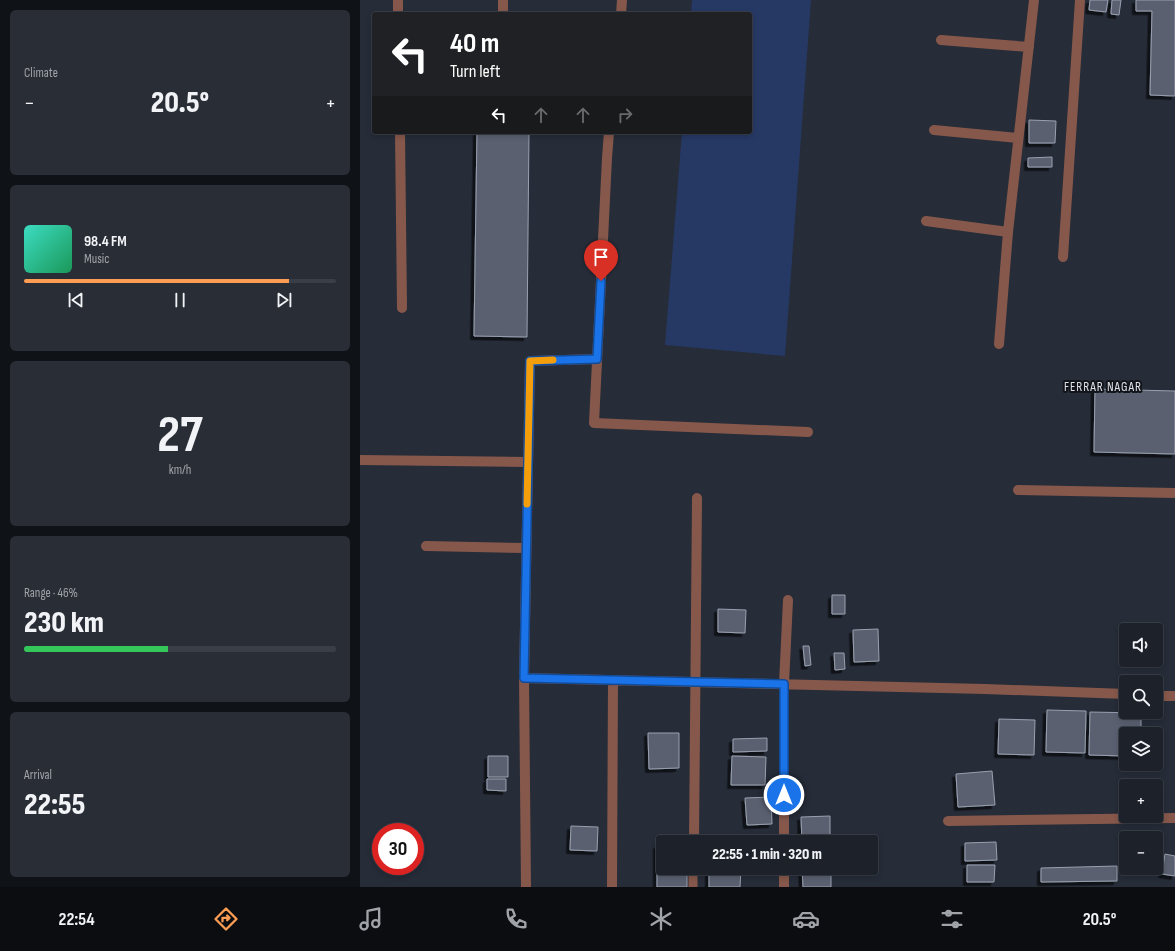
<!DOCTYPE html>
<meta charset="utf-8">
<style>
:root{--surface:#1c212a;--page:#292e36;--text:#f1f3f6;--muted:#a0a3a8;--line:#3a3e47;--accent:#fd9d54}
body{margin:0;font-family:"Sofia Sans Condensed",sans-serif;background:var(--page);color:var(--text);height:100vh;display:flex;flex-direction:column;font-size:15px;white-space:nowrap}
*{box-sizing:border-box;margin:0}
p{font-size:13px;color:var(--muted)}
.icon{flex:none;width:22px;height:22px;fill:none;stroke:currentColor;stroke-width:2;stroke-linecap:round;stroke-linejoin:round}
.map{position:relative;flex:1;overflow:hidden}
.side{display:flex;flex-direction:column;gap:10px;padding:10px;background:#0f1217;width:360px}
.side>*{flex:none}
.top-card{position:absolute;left:12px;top:12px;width:380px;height:122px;border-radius:4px;box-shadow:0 2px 6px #0003,0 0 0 1px var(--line);background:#202124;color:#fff;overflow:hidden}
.controls{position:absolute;left:759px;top:623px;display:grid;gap:8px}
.controls a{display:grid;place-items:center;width:44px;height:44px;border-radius:4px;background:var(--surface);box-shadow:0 2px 6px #0003,0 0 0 1px var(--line);font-size:20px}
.speed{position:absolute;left:12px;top:823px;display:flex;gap:8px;font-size:20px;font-weight:700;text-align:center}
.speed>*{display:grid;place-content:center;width:52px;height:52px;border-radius:50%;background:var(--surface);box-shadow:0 2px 6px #0003,0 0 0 1px var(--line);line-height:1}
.speed .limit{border:6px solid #d22;background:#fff;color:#111}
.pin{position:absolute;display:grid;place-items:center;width:34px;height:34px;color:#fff;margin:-41px -17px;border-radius:50% 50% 50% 0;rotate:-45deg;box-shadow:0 0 4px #0007}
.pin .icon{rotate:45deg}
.me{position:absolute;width:44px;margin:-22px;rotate:0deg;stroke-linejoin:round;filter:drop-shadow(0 0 3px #0008)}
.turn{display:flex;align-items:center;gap:14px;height:84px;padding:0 12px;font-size:18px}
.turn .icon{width:52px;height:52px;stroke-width:2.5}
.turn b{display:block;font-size:28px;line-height:34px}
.lanes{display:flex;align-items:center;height:38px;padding:0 12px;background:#0003;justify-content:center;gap:20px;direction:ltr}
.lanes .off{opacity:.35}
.big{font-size:30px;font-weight:800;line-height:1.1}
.side .widget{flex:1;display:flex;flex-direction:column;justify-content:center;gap:6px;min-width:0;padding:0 14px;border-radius:6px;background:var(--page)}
.side .dial{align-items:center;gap:0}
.dial b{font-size:52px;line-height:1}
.song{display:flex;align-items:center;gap:12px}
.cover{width:48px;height:48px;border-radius:6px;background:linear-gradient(135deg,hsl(170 70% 55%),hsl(150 70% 35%))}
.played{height:4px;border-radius:2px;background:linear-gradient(90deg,var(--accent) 85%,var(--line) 85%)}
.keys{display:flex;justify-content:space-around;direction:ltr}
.heat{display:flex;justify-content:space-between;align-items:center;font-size:22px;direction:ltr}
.charge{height:6px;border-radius:3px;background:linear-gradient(90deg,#34c759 46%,var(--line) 0)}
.trip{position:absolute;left:296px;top:835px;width:222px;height:40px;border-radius:4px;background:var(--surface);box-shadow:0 2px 6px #0003,0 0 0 1px var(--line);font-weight:800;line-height:40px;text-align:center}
.tab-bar{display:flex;height:64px;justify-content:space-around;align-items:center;background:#0b0d11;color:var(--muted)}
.tab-bar .icon{width:28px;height:28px}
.tab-bar .active{color:var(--accent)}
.tab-bar b{font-size:18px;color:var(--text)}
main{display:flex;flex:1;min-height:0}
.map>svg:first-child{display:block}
.green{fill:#263964}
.building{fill:#5a616f;stroke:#99a0b0;filter:url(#shadow)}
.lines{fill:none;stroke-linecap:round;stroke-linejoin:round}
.service{stroke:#86584b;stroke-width:9}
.minor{stroke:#86584b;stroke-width:10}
.route-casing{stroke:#114b97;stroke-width:10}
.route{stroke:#1a73e8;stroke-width:7}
.slow{stroke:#f59e0b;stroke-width:7}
.labels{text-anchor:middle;stroke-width:4;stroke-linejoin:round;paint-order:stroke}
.neighbourhood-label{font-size:13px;letter-spacing:1px;fill:#dee3eb;stroke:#12141a}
</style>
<main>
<section class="side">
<div class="widget"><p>Climate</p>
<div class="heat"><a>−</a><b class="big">20.5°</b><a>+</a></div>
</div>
<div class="widget">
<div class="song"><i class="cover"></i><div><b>98.4 FM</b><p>Music</p></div></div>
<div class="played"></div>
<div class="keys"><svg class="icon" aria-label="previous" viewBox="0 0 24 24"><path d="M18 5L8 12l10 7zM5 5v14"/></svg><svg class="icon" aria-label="pause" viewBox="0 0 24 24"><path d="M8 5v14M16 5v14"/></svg><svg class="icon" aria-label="next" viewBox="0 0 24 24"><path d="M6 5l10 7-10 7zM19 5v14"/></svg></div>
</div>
<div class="widget dial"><b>27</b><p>km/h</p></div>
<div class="widget"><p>Range · 46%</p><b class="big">230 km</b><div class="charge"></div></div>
<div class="widget"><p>Arrival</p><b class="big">22:55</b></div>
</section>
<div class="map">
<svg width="815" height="887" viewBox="0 0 815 887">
<defs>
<filter id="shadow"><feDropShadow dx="-3.5" dy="3.5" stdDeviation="0" flood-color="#0009"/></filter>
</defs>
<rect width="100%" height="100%" fill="#262c38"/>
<path class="green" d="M332,0h119l-26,356 -120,-11 17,-213h68v-118h-59z"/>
<path class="building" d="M730,0h18l-2,12 -17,-2z
M752,0h9l-2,15 -8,-1z
M776,0h39v96l-25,-1 2,-84h-16z
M669,120l27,1 -1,22h-26z
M117,132h52l-2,205 -53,-1z
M692,157v10h-24v-9z
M735,389l80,2v63l-81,-2z
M472,595h13v19h-13z
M358,609l28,1 -1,23 -27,-1z
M518,629l1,32 -25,1 -1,-32z
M443,646h6l2,19 -6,1z
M474,653h10l1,16 -10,1z
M687,710l39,1 -1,42 -39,-1z
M730,712l51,1v21h-15v22l-37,-1z
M639,719l36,1 -1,35 -36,-1z
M288,733h31v35l-30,1z
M407,738v13l-34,1v-13z
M128,756h20v21h-20z
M372,756l34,1 -1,28h-34z
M632,771l3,34 -37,2 -2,-33z
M127,779h19v12l-19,-1z
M411,797l1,27 -25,1 -2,-27z
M470,816v26h-28l-1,-25z
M211,826l27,1 -1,24 -27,-1z
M636,842l1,18 -32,1v-18z
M297,845h6v23h24v19h-30z
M805,854l10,2v20l-13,-2z
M607,865h28l-1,17h-27z
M757,866v15l-76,1v-14z
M349,868h32l-1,19h-31z
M442,868h29v19h-28z"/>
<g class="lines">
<path class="service" d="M333,887v-19"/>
<path class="minor" d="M38,0v14
M143,14v-14
M261,14l1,-14
M581,40l88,7
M574,130l84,8
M40,132l2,176
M249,132l-2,26 -13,265 214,9
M566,221l82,11
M703,257l17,-257
M639,344l9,-112 26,-232
M237,359l-67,2 -6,317 461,11 141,5
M0,460l168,2
M658,490l157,3
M66,546l100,2
M164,678l2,209
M796,696h19
M588,821l227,-3
M334,842l3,-344
M424,842v-158l4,-84
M424,868v19
M252,887l1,-207"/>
</g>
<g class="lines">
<defs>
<path id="route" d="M241,281l-4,78 -67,2 -6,317 260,6v111"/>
</defs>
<use href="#route" class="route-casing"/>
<use href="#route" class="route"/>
<path class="slow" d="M167,504l3,-143 23,-1"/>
</g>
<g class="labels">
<g class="neighbourhood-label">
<text x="743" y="391">FERRAR NAGAR</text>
</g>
</g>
</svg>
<div class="controls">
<a><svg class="icon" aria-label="sound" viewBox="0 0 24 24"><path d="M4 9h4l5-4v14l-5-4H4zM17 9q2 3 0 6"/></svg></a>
<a><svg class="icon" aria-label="search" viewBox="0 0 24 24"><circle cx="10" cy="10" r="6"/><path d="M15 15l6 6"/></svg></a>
<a><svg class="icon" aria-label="layers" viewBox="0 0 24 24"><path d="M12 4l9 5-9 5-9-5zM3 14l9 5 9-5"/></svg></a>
<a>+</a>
<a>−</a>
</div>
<div class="speed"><div class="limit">30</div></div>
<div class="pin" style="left:241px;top:281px;background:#d93025"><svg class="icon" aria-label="arrive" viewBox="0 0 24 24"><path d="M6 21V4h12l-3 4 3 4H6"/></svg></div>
<svg class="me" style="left:424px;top:795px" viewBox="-20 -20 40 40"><circle r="17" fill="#1a73e8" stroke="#fff" stroke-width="3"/><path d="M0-11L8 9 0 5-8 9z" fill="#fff"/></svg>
<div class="trip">22:55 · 1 min · 320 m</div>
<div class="top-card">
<div class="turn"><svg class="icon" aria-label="left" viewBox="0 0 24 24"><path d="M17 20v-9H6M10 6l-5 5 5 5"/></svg><div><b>40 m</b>Turn left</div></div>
<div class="lanes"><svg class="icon" aria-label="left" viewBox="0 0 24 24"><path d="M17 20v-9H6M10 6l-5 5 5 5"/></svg><svg class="icon off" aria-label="ahead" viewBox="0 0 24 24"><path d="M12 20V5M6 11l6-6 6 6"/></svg><svg class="icon off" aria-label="ahead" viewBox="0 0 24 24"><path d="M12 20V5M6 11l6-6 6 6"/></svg><svg class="icon off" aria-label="right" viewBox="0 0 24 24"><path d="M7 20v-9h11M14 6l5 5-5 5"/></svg></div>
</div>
</div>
</main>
<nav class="tab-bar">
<b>22:54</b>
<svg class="icon active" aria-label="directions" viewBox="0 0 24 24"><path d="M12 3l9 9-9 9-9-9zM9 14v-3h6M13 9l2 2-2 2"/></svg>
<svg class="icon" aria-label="music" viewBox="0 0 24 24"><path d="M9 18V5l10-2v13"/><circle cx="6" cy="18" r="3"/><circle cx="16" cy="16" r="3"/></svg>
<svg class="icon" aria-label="phone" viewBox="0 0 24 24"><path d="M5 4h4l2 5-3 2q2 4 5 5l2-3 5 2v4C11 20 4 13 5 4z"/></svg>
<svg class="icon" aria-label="climate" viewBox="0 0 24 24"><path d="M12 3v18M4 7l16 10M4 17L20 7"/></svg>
<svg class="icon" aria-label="car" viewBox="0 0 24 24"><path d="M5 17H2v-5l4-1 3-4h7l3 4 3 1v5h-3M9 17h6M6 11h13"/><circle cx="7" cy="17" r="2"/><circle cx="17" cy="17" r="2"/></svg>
<svg class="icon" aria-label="filters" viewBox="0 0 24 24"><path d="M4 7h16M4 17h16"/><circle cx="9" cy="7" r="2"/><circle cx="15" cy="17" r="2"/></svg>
<b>20.5°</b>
</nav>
